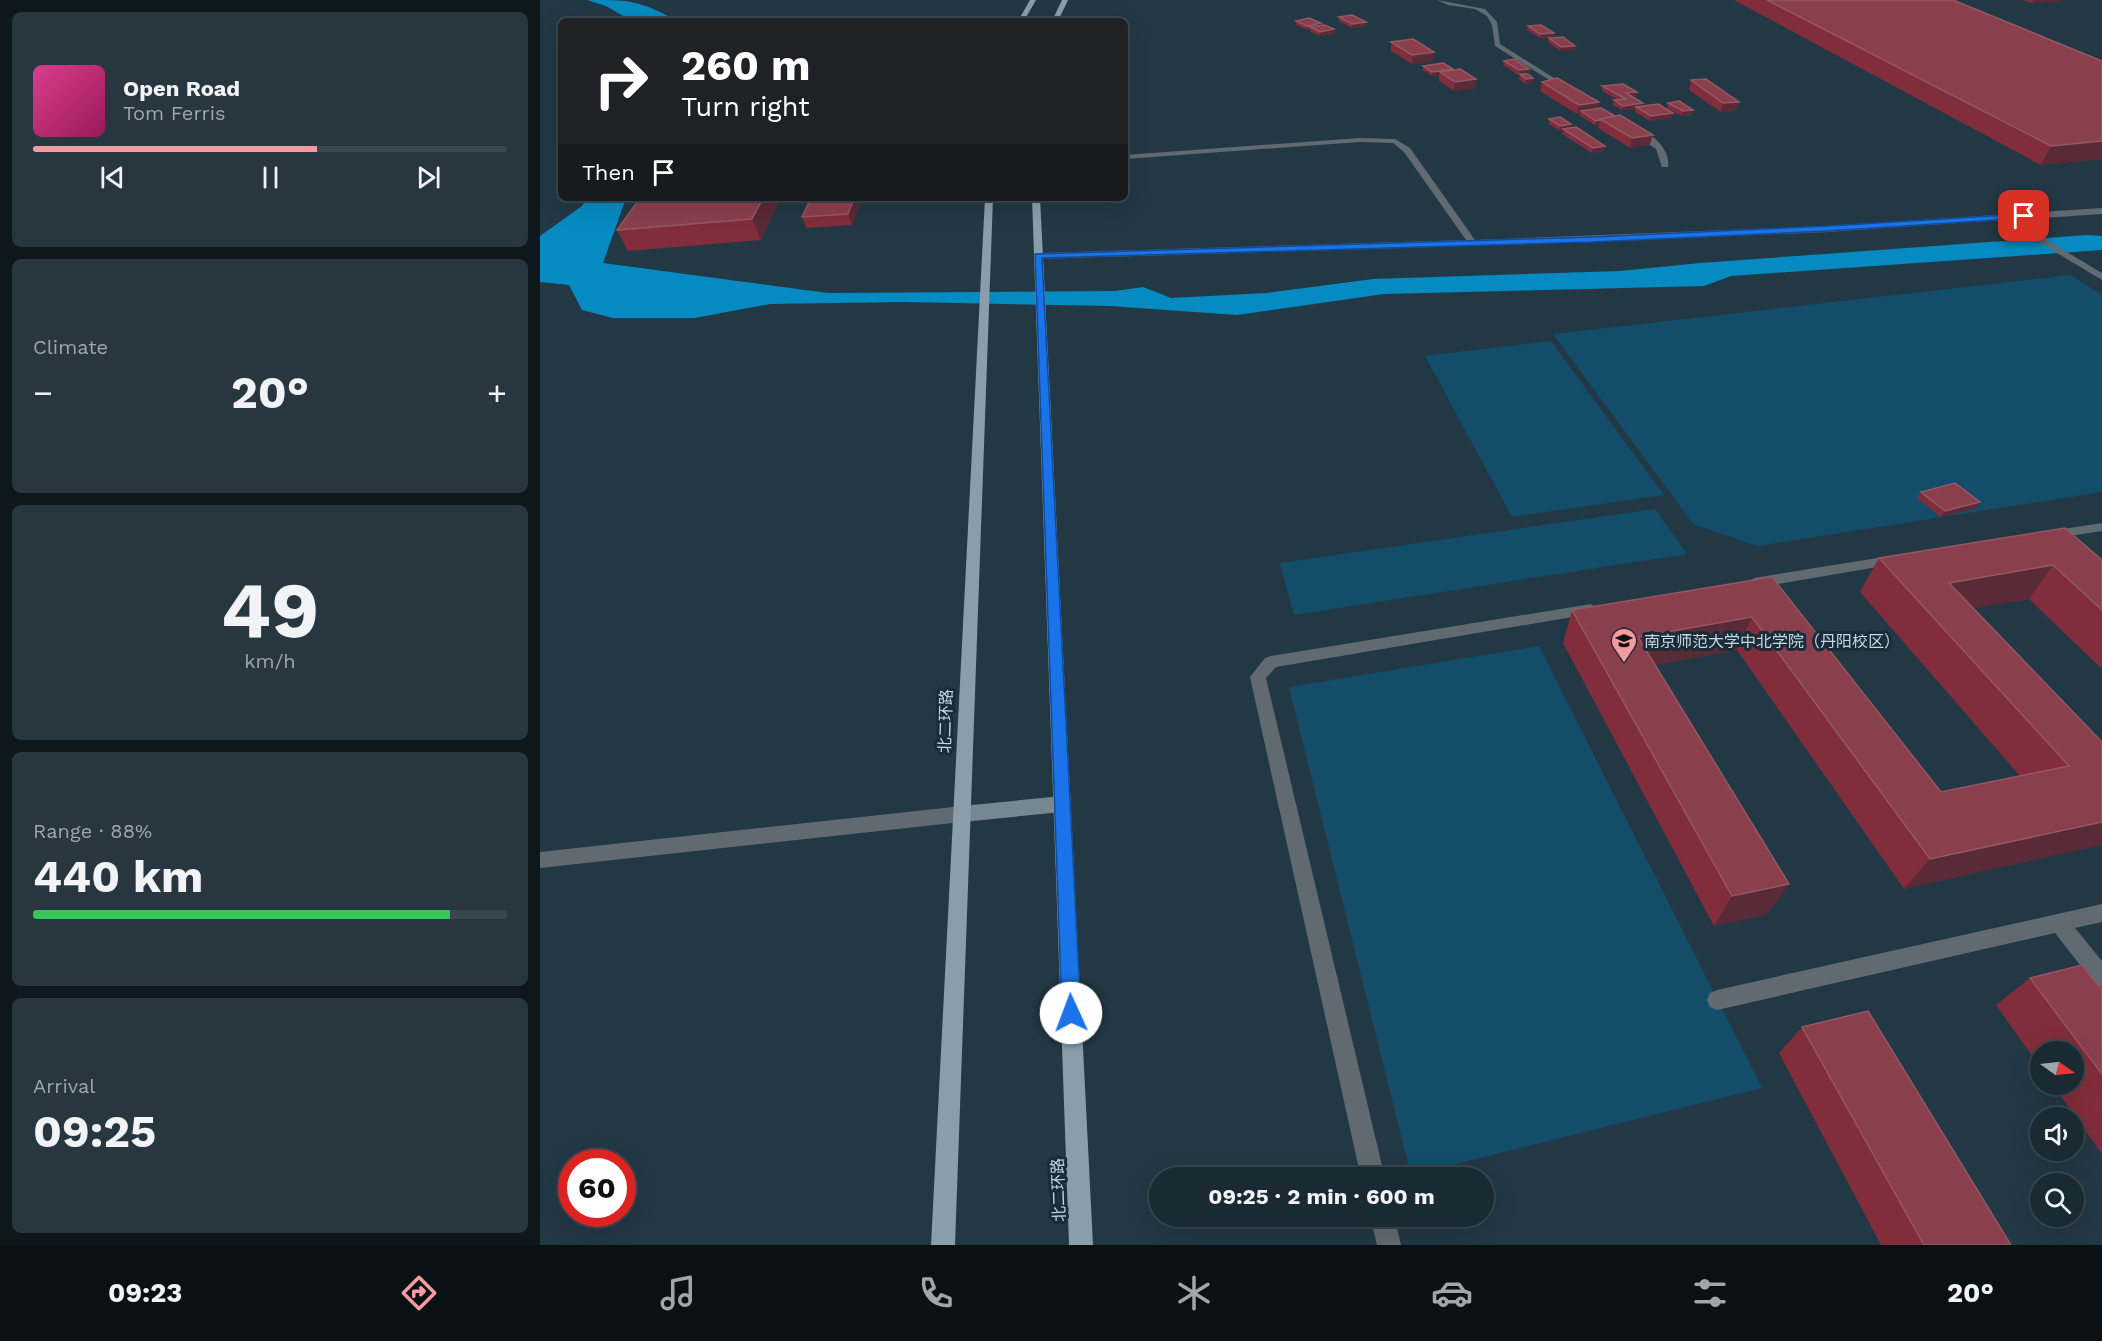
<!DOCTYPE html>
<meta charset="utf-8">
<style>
:root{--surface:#1a2a33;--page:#27363f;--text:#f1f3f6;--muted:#9fa7ac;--line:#38464e;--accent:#f49aa0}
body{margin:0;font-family:"Work Sans","Noto Sans SC",sans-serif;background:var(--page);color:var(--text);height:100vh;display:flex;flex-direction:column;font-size:22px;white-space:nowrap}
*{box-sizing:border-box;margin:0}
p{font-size:20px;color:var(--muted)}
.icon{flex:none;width:33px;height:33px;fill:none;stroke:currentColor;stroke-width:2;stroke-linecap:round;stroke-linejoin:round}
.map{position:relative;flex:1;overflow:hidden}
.sheet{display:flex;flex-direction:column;gap:12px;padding:12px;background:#0e171c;width:540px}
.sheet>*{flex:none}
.banner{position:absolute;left:18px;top:18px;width:570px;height:183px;border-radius:9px;box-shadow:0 6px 24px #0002,0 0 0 2px var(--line);background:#202124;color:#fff;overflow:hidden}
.needle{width:39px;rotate:104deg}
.fabs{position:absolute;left:1490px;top:1041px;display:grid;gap:12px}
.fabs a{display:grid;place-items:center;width:54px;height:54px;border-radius:50%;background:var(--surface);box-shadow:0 6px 24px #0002,0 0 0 2px var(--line);font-size:30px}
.speed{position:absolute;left:18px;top:1149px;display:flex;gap:12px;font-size:30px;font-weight:700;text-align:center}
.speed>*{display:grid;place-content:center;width:78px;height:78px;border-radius:50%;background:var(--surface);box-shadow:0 6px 24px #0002,0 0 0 2px var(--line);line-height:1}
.speed .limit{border:9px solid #d22;background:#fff;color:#111}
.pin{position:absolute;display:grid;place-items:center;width:51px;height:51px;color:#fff;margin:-26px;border-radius:12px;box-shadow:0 3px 9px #0006}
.me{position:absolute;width:66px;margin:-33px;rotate:358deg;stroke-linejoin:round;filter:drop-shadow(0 0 4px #0008)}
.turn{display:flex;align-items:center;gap:21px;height:126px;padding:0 24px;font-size:27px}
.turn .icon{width:78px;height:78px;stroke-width:2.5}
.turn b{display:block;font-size:42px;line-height:51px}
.then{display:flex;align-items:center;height:57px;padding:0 24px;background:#0003;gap:12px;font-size:22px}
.big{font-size:45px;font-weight:700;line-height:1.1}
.sheet .widget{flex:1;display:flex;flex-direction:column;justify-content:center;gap:9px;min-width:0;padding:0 21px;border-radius:9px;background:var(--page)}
.sheet .dial{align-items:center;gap:0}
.dial b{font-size:78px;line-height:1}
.song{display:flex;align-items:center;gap:18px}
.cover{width:72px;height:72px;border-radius:9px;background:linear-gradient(135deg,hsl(330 70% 55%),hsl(330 70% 35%))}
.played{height:6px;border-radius:3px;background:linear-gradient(90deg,var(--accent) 60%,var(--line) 60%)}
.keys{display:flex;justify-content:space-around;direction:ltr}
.heat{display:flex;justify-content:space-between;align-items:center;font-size:33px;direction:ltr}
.charge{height:9px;border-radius:4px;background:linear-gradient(90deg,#34c759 88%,var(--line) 0)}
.trip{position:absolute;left:609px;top:1167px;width:345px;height:60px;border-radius:30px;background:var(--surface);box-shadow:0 6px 24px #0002,0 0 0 2px var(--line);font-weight:700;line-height:60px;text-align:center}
.tabs{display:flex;height:96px;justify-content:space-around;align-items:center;background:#0a1114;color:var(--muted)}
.tabs .icon{width:42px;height:42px}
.tabs .selected{color:var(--accent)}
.tabs b{font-size:27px;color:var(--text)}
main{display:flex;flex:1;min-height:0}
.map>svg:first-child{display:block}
.green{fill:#134d6a}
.water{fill:#058bc1}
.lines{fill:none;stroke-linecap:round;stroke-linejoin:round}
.minor{fill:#606a70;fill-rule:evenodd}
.tertiary{fill:#606a70;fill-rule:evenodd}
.secondary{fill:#778791;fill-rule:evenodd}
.primary{fill:#899daa;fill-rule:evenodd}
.wall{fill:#822d3b}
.shaded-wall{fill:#592a37}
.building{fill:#8a3f4d;stroke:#945764;stroke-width:1.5}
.route{fill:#1a73e8;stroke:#114b97;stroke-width:1.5}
.labels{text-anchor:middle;stroke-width:6;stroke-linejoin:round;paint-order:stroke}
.poi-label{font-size:16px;fill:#c9d6de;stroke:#182d39;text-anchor:start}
.street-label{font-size:16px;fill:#c9d6de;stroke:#182d39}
</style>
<main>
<section class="sheet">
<div class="widget">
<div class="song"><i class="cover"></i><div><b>Open Road</b><p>Tom Ferris</p></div></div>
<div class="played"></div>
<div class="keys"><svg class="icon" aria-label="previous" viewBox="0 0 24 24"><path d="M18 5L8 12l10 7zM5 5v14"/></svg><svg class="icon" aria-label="pause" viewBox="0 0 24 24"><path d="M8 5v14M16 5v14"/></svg><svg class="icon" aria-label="next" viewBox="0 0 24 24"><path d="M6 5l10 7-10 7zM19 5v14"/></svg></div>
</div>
<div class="widget"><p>Climate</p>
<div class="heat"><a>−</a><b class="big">20°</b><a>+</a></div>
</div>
<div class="widget dial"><b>49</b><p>km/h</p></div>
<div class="widget"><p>Range · 88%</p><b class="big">440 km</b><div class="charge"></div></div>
<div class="widget"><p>Arrival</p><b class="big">09:25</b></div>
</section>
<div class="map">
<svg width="1562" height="1245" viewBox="0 0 1562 1245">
<rect width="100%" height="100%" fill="#223844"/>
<path class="green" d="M1531,275l31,20v197l-345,54 -64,-22 -140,-190z
M1011,341l113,154 -152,22 -87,-161z
M1115,509l32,45 -393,61 -14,-52z
M999,646l223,442 -351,87 -122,-488z"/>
<path class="water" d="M47,0c43,0 52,0 90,21h-45l-26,-15z
M47,198h39l-23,65 225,30 287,-2 28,-4 28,11 95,-5 107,-14 247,-8 80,-8 387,-28 15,1v14l-371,26 -27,10 -320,8 -147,21 -127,-9 -206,-4 -134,2 -75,14h-82l-31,-8 -13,-25 -29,-3v-46l42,-30z"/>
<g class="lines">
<path class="minor" d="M897,0l48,9 12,13 3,22 73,46 -6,1 -72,-45 -3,-21 -5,-9 -12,-7 -27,-4z
M1092,129c18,0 39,20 36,38h-6l-6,-18 -24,-16z
M1490,230l72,43v7l-75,-45v-4z
M1562,523v8l-52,8 -7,-4 7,-4z
M1356,555l5,2 2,3 -2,3 -147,25 -7,-5 7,-5z
M1051,604l7,5 -2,4 -320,54 -10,11 119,500h-24l-111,-501 15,-19 6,-2z
M422,806l6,3 3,5 -3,5 -6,3 -422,46v-16z
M1562,904v18l-27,6 27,33v26l-7,-3 -40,-51 -338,77 -7,-3 -3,-7 3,-7 7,-3z
M830,1216h24l7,29h-24z"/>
<path class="tertiary" d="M820,138l35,1 15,9 65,92 353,-14 274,-18v6l-90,6 21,11v4l-3,1 -29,-16 -173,12 -235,10 -555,17 -5,-3 5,-3 428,-13 -62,-88 -11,-9 -33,-1 -235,17v-4z"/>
<path class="secondary" d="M522,796l6,3 3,5 -3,5 -6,3 -100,10 -6,-3 -3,-5 3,-5 6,-3z"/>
<path class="primary" d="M490,0h6l-12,21h-6z
M522,0h6l-10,21h-6z
M445,198h8l-38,1047h-24z
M492,198h8l53,1047h-24z"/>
</g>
<path class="wall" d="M1194,0h219l149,61v98l-61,6z
M1483,0h38v1l-29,2z
M799,17l27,9 -14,2 -13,-7z
M756,21l25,4 13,9 -14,2 -10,-5v-1h-2l-12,-5z
M988,26l26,7 -1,4 -13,1 -13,-8z
M1009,38l26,12 -15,1 -12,-9z
M851,42l43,10 -1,9 -21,3 -21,-13z
M964,61l25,8 -1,5 5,4v5l-8,1 -6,-5 1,-4h-2l-15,-10z
M883,66l30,4 23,18 -22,3 -15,-10v-5h-7l-9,-6z
M1151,80l45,31 -15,1 -32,-22z
M1002,82l55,27 53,35 -20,4 -32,-20 1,-3h-4l-15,-9v-2h-3l-37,-23z
M1062,86l35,6 -1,4 -3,1 10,6 -1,3 30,12 -22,3 -15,-9v-3l-13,1 -9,-5 1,-5h4l-16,-9z
M1128,103l24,12 -10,1 -15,-8z
M1009,119l22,5v4l34,18 -1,5 -12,2 -30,-19 1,-4 -4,1 -10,-7z
M100,198h141l-20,42 -133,11 -11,-21z
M322,198l-10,27 -46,3 -4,-11z
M1381,492l59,10 -4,6 -35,9 -24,-19z
M1339,558l223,2v109l-73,-70 -56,9 129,134 -198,147 -167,-239 -82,15 113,249 -54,12 -151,-283 9,-33 200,-33 169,215 79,-16 -160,-184z
M1490,978l72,12v164l-50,-70h21v-32h-33v15l-44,-62z
M1262,1027l209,218h-130l-102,-192z"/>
<path class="shaded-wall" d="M1494,0h27v1l-29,2z
M826,22v4l-14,2v-4z
M781,23v5l-11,-1v3h-2l-1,-4z
M794,29v5l-14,2v-4z
M1014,33l-1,4 -13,1v-4z
M1035,46v4l-15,1 1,-4z
M894,52l-1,9 -21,3v-9z
M913,69l-1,5 -12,-2 -1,4h-7v-4z
M989,69l-1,5 -10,1 1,-5z
M993,78v5l-8,1 1,-5z
M936,79v9l-22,3 1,-9z
M1097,92l-1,4 -11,2 1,-5z
M1059,102l-2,10 -16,-1 -1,3h-3l2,-9z
M1199,102l-3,9 -15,1 2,-9z
M1103,103l-1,5 -6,-1 -1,2 -13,1 1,-4z
M1153,110l-1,5 -10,1 1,-5z
M1133,113l-1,5 -22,3 1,-5z
M1060,120l-1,5h-4l1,-4z
M1031,124v5h-8v1l-4,1 1,-5z
M1113,135l-3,9 -20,4 2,-10z
M1562,141v18l-61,6 10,-19z
M1065,146l-1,5 -12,2 1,-5z
M223,198h18l-20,42 -9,-21z
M314,198h8l-10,27 -4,-11z
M1440,502l-4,6 -35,9 4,-6z
M1513,565l-24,34 -98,17 18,-33z
M1212,617l-15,33 -111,20 12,-33z
M1562,822v23l-198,44 26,-30z
M1249,884l-21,30 -54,12 18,-30z"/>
<path class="building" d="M1227,0h186l149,61v80l-51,5z
M812,15l14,7 -14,2 -13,-7z
M769,18l12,5 -14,3 -11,-5z
M784,25l10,4 -14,3 -10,-5z
M1001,25l13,8 -14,1 -12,-8z
M1023,37l12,9 -14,1 -12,-9z
M873,39l21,13 -22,3 -21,-13z
M974,59l15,10 -10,1 -15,-9z
M903,63l10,6 -21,3 -9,-6z
M920,69l16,10 -21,3 -15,-10z
M980,74h8l5,4 -7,1z
M1017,78l42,24 -20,3 -37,-23z
M1166,79l33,23 -16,1 -32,-23z
M1083,84l14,8 -11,1 17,10 -20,3 -9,-6 12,-1 -24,-13z
M1139,101l14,9 -10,1 -15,-8z
M1118,104l15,9 -22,3 -15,-9z
M1061,108l14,8 -15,3v1l-4,1 -15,-10z
M1080,115l33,20 -21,3 -32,-19z
M1020,117l11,7 -11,2 -11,-7z
M1036,127l29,19 -12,2 -30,-19z
M100,198h123l-11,21 -135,11z
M271,198h43l-6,16 -46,3z
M1415,483l25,19 -35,9 -24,-19z
M1525,528l37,32v50l-49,-45 -104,18 153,159v80l-172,37 -178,-242 -114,20 151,247 -57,12 -160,-286 200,-33 169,215 128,-26 -190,-208z
M1542,965l20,25v84l-72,-96z
M1328,1011l143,234h-87l-122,-218z"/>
<path class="route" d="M1484,214l4,2 -2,2 -198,13 -235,11 -551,16 39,755 -3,7 -7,3 -7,-3 -2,-7 -27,-759 558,-17 235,-11z"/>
<defs>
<symbol id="university-pin" viewBox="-11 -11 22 30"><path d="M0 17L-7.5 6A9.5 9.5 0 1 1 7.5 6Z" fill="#f49aa0" stroke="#182d39"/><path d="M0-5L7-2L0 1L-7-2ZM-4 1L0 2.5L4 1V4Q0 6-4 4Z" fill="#111"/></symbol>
</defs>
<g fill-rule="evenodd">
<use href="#university-pin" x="1069" y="626" width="30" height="40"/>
</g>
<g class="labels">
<g class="poi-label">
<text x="1104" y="647">南京师范大学中北学院（丹阳校区）</text>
</g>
<g class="street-label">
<text transform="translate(405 721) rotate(-88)" y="6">北二环路</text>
<text transform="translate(518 1190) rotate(-92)" y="6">北二环路</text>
</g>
</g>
</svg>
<div class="fabs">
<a><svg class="needle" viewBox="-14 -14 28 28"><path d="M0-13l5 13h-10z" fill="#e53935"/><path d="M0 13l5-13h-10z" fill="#9fa7ac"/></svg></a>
<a><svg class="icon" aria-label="sound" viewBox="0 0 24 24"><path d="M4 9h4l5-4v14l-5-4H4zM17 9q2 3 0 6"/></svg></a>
<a><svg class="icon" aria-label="search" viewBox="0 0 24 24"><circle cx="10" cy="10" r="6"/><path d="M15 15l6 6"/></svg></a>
</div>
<div class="speed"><div class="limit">60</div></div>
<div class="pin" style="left:1484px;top:216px;background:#d93025"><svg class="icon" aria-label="arrive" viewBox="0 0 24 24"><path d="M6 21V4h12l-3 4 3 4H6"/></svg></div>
<svg class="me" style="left:531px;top:1013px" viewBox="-20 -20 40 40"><circle r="19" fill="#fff"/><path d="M0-13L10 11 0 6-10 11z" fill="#1a73e8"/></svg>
<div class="trip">09:25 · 2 min · 600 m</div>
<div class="banner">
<div class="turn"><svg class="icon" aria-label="right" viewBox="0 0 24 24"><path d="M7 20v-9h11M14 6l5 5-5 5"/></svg><div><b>260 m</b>Turn right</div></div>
<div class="then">Then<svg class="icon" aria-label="arrive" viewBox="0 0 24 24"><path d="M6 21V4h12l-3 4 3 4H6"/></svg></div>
</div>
</div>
</main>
<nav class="tabs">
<b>09:23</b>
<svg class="icon selected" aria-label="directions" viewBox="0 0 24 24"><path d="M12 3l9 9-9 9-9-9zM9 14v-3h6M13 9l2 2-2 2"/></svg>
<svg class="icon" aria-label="music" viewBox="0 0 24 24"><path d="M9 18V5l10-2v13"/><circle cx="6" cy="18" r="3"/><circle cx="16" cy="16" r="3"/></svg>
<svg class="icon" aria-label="phone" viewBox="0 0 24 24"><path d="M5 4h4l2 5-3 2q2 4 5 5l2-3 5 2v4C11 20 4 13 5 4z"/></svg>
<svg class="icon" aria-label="climate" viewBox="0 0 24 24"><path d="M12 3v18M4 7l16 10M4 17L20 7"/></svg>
<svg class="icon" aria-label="car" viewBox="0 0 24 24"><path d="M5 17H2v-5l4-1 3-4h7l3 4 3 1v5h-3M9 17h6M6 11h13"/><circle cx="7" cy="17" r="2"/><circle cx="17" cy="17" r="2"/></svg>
<svg class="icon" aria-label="filters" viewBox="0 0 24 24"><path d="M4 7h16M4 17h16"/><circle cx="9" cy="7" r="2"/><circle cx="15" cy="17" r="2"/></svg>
<b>20°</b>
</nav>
